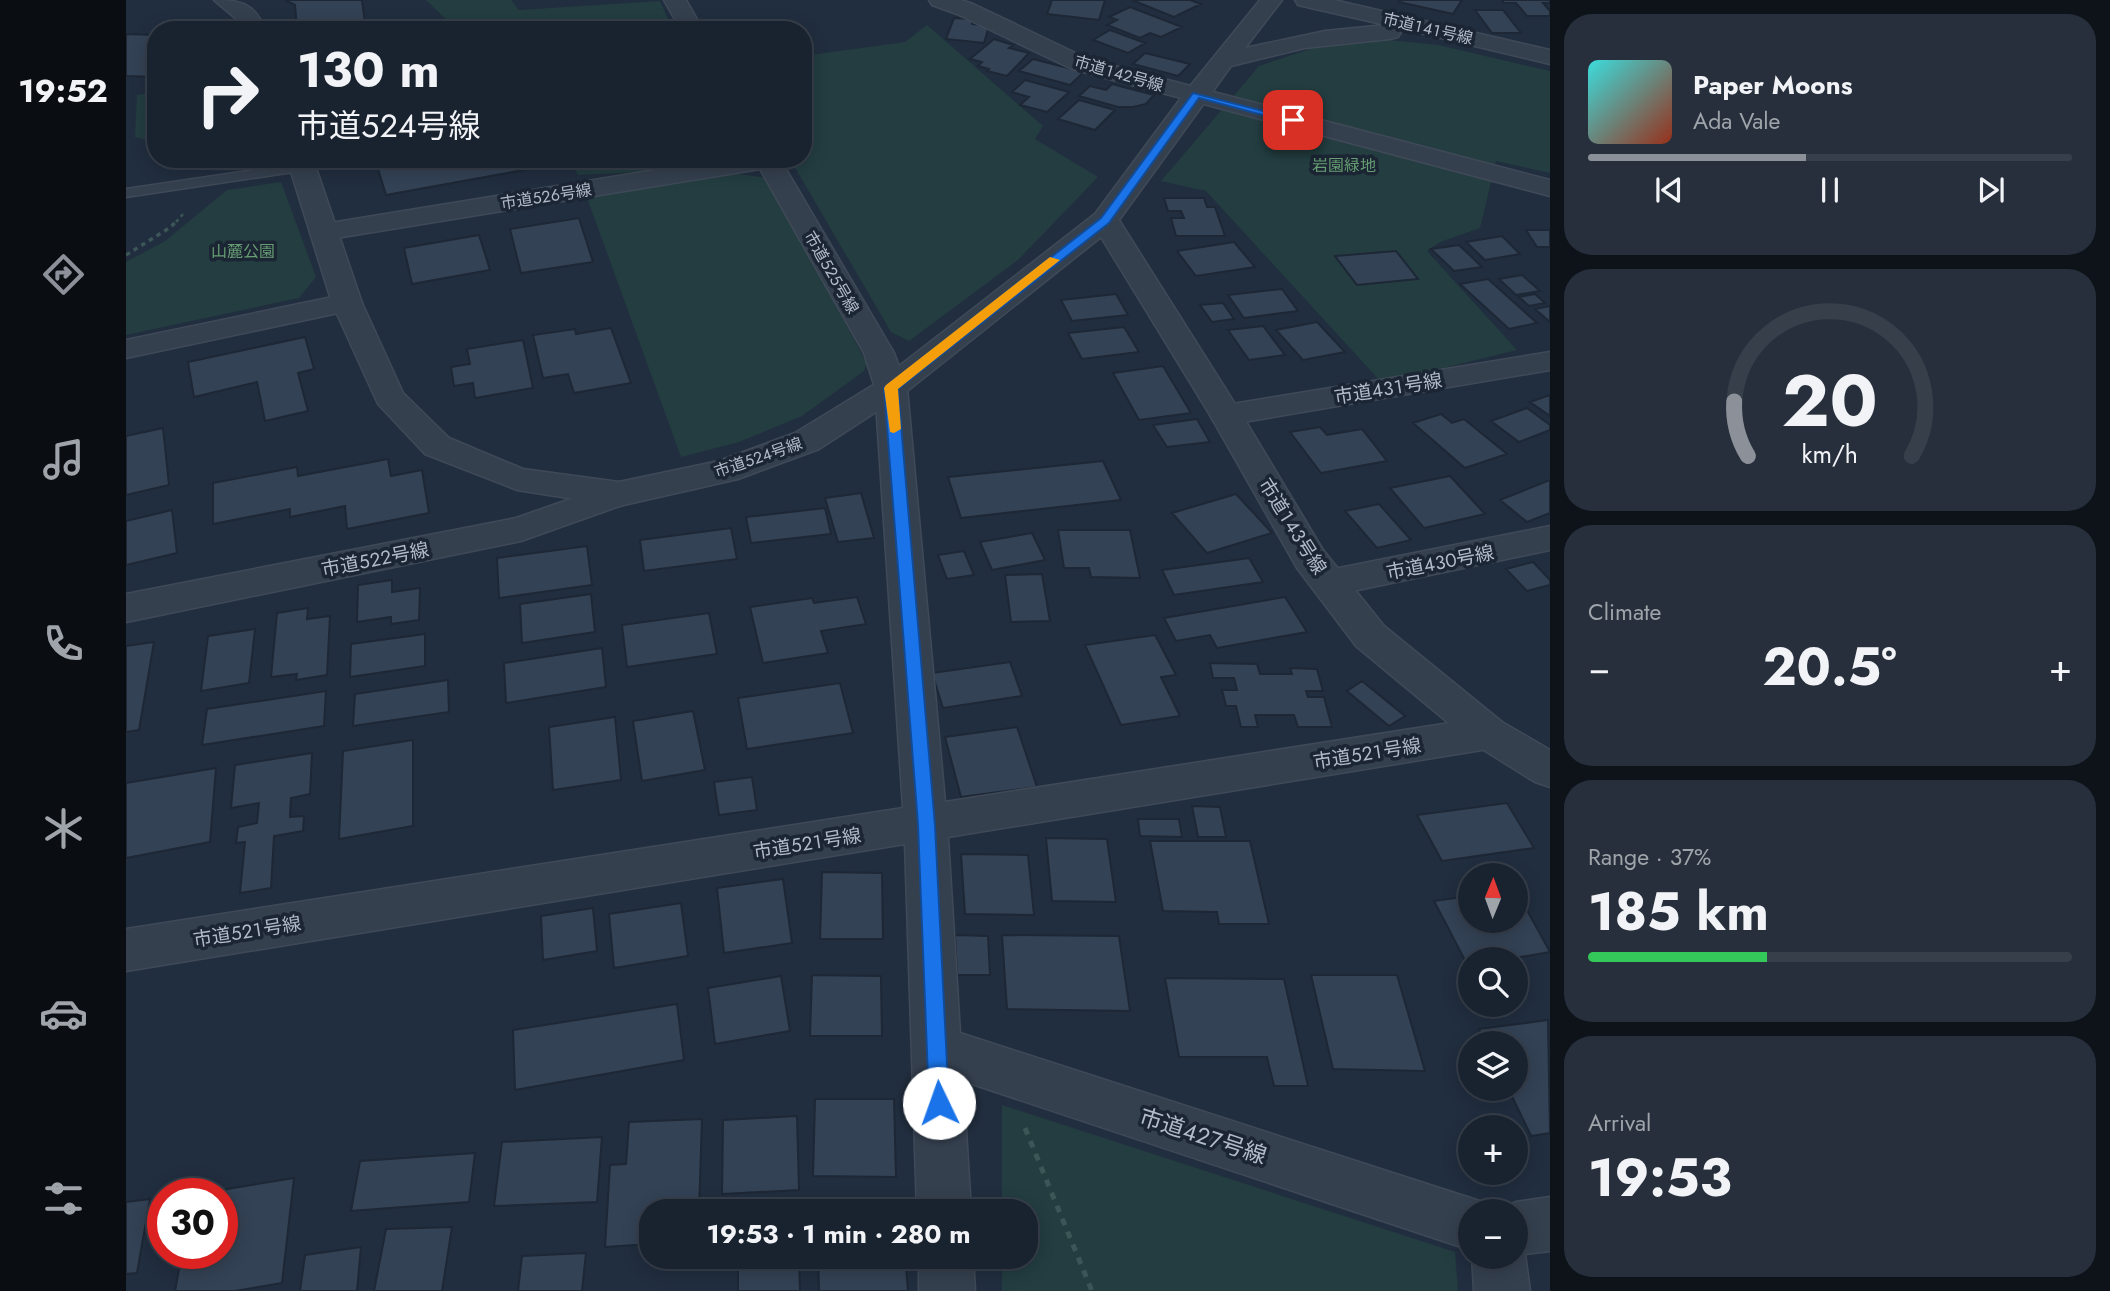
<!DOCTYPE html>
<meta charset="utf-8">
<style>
:root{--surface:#19222f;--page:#262f3b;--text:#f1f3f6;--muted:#9fa4aa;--line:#373f4b;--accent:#8c9099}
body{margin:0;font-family:Jost,"Noto Sans JP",sans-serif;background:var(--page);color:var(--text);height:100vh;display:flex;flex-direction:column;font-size:26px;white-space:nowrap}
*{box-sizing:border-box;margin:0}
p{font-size:23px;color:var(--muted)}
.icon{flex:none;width:38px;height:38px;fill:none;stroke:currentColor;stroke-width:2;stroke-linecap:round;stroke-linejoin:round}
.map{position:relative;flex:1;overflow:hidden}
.details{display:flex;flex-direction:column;gap:14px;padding:14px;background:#0e131a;width:560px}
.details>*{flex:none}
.hud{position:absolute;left:21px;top:21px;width:665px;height:147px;border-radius:28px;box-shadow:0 4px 18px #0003,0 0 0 2px var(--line);background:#19222f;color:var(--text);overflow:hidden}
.needle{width:46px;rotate:1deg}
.fabs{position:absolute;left:1332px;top:863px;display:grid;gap:14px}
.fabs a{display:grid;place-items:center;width:70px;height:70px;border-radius:50%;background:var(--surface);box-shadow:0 4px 18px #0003,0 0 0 2px var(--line);font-size:35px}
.speed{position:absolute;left:21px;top:1178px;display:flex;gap:14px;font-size:35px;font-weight:700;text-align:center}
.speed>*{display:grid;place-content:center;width:91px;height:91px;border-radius:50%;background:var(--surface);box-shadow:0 4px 18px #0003,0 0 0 2px var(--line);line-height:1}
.speed .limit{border:10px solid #d22;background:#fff;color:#111}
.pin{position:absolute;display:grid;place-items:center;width:60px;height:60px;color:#fff;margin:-30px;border-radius:14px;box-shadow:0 4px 10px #0006}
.me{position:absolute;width:77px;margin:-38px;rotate:357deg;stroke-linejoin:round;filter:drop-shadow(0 0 5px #0008)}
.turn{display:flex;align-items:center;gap:24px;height:147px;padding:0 35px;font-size:32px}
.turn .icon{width:91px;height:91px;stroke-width:2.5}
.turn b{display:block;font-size:49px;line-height:60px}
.big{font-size:52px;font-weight:700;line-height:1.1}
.details .widget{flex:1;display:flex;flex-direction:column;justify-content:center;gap:10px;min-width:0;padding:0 24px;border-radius:28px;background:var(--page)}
.details .dial{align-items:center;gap:0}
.dial svg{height:182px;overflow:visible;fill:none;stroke:var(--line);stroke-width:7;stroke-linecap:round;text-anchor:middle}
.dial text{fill:var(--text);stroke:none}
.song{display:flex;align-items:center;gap:21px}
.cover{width:84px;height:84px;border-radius:10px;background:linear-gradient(135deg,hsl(180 70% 55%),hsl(10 70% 35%))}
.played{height:7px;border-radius:4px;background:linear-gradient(90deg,var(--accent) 45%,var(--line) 45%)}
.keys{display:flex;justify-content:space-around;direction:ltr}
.heat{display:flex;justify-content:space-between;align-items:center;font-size:38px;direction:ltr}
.charge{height:10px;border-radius:5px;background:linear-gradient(90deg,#34c759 37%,var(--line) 0)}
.trip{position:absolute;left:513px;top:1199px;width:399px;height:70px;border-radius:28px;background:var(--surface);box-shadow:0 4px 18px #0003,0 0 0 2px var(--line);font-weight:700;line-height:70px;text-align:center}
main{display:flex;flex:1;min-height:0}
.tab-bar{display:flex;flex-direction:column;width:126px;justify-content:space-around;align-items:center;background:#0a0e13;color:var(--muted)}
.tab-bar .icon{width:49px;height:49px}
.tab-bar .current{color:var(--accent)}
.tab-bar b{font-size:32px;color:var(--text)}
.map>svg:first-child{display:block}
.green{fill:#233d40}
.building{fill:#334255;stroke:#1d2735;stroke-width:2}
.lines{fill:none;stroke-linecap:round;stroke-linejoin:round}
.service-casing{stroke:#3f4957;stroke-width:3}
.minor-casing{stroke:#3f4957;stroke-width:3}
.tertiary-casing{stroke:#3f4957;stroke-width:3}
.path-far2{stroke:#3c5658;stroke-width:2.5;stroke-dasharray:3.5 3.5;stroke-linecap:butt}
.path-far1{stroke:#3c5658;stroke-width:3.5;stroke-dasharray:4.5 4.5;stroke-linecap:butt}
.path{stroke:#3c5658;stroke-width:5;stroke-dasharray:7 7;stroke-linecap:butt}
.service{fill:#35404f;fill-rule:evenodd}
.minor{fill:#35404f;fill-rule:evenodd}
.tertiary{fill:#35404f;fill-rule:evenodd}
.route{fill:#1a73e8;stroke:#114b97;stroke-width:2}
.slow{fill:#f59e0b}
.labels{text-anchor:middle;stroke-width:7;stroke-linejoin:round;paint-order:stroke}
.far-street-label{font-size:16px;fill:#b1bbca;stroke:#1b2533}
.far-park-label{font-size:16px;fill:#669d72;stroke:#1b2533}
.street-label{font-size:19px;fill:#b1bbca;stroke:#1b2533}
.near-street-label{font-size:23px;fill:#b1bbca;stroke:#1b2533}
</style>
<main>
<nav class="tab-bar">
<b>19:52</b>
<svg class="icon current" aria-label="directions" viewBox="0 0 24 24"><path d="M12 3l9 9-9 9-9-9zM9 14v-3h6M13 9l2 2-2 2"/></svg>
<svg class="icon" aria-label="music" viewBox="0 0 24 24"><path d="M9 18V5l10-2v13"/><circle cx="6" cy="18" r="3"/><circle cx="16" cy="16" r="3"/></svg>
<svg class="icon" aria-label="phone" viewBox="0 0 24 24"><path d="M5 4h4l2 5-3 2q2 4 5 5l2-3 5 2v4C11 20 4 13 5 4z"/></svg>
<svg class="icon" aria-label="climate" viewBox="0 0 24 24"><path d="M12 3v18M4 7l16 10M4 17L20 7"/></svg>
<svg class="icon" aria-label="car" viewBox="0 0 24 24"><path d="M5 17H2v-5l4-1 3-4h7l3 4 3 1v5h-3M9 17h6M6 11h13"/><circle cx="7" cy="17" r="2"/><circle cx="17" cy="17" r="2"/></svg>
<svg class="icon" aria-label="filters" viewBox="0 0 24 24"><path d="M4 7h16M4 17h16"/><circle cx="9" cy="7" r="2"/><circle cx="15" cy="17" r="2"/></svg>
</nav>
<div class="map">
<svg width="1424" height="1291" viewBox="0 0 1424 1291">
<rect width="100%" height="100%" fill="#212e3f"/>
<path class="green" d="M300,0h85l8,10 141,-9 13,29h-216z
M801,25l116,101 -8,13 63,38 -80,83 -109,81 -18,-9 -101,-173h13v-103l102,-14z
M1253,39l59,6 112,26v102l-54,-12 -16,67 -40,14 -13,9 90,99 -135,33 -176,-192 -45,-10 98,-115 51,-17z
M30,92v51l-21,-6 2,-42z
M444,159h143l-11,10 -124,6z
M598,172l44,6 99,186 -3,7 -62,45 -63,26 -58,15 -95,-262z
M155,182l35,95 -17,21 -173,37v-73l39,-21 62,-51z
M876,1105l453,147 3,39h-456v-34l24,-1v-45h-24z"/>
<path class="building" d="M159,0h77l4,30h-69l-2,-25z
M926,0h53l-6,20 -52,-6z
M1006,0h58l11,4 -27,13z
M1275,0h61l-9,14 -54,-12z
M1376,0h48v3h-7l7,8v5h-23l-11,-13h-12z
M1004,7l52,20 -21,10 -11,-4 -10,5 -33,-13 10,-5 -8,-3z
M1349,10h28l18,23h-29z
M828,18l19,1 -1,5 17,2 -5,17 -38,-4z
M984,30l35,13 -17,10 -35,-13z
M0,34l30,1v42l-30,-1z
M868,39l19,6 -4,3 20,5 -22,23 -20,-5 2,-2 -11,-3 4,-4 -12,-3z
M1019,53l45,11 -12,12 -45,-12z
M907,59l51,13 -14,13 -51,-14z
M899,80l44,12 -22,20 -27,-7 9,-8 -17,-5z
M986,84l42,11 -8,9 -13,3h-15l-39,-11 11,-10 16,4z
M953,100l36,10 -20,20 -37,-11z
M249,159h180l2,5 -171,31z
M1038,198h40l3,9h8l10,29h-49l-5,-18h13l-3,-7h-13z
M453,218l14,44 -72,11 -11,-44z
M1400,230h24v17h-13z
M353,235l11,35 -78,14 -8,-36z
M1376,236l18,18 -35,6 -19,-18z
M1108,242l21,25 -59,9 -19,-25z
M1333,245l23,22 -28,4 -23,-22z
M1270,251l22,28 -61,6 -22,-29z
M1396,275l18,16 -24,4 -17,-16z
M1362,279l49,44 -28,6 -49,-45z
M1156,289l16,22 -54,7 -16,-23z
M990,294l12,21 -56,6 -11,-21z
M1409,294l10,9 -16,3 -10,-9z
M1097,303l11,16 -22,3 -12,-17z
M1424,306v16l-15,-13z
M1191,322l28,30 -42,8 -27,-30z
M1137,326l22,29 -36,5 -21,-30z
M998,327l15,25 -57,7 -14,-26z
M485,328l20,55 -57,10 -6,-19 -25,4 -10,-43 42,-6 1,5z
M179,337l9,32 -16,4 10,38 -43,10 -8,-39 -63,15 -6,-35z
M397,340l10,48 -58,10 -2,-15 -19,3 -3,-19 19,-3 -3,-15z
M1037,366l28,47 -52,7 -26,-47z
M1424,395v21l-20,-14z
M1401,408l23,17v5l-31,12 -28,-21z
M1315,414l11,9 12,-4 43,35 -42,14 -52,-45z
M1071,419l13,23 -43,5 -14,-22z
M1194,427l7,8 35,-6 25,32 -66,12 -31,-41z
M37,428l6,57 -43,10v-59z
M262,459l3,17 31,-6 7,43 -82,16 -2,-23 -55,11v-8l-77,15v-41l84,-16 1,9z
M977,461l18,39 -160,18 -13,-41z
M1324,476l35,38 -61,14 -34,-40z
M1424,480v33l-23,9 -27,-22z
M735,493l13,45 -36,4 -13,-44z
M1110,494l36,39 -65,20 -35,-40z
M1253,504l32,36 -34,8 -32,-37z
M699,508l6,26 -80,9 -5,-26z
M46,510l5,43 -51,12v-44z
M605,528l6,31 -93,12 -4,-31z
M932,530h72l10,48 -49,-1 -2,-9h-25z
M906,533l13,27 -53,10 -12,-28z
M461,546l5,39 -93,13 -2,-40z
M838,551l10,24 -27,4 -9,-24z
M1123,558l14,24 -89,13 -12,-25z
M1407,562l17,18v5l-23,6 -21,-22z
M916,574l8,47 -39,1 -6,-47z
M266,580v12l28,-4 -1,32 -28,4v-7l-34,5 1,-37z
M465,594l4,38 -73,11 -2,-39z
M731,597l9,27 -45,7 7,22 -65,10 -13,-56 62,-9 2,5z
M1159,597l22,35 -90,16 -7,-13 -34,6 -12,-23z
M182,608l-1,11 23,-3 -3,59 -31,5 1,-6 -26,3 6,-64z
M583,613l8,41 -90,13 -5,-42z
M129,629l-6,54 -48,8 7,-55z
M299,634v32l-75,11 1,-33z
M1029,635l21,40 -15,2 19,39 -59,9 -36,-80z
M28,642l-15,88 -13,2v-86z
M476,648l4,39 -100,16 -2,-40z
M884,662l12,34 -79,12 -11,-35z
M1084,663l47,1 3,10h32l-2,-6 27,1 6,22h-17l2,6h16l8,30h-34l-4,-12h-39l3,12h-17l-5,-21h-10l-4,-16h15l-3,-12h-21z
M322,680l1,32 -96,14 2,-32z
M1236,681l43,35 -16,10 -42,-35z
M714,683l13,50 -106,16 -9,-51z
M200,691l-2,35 -122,19 5,-36z
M567,711l12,59 -63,11 -9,-60z
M489,717l6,63 -68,10 -4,-63z
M891,727l20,60 -76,10 -16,-60z
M287,740v86l-74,13 4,-88z
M186,753l-2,41 -19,4 -1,19 14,-1 -1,15 -29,5 -3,52 -31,5 5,-51 -9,1 2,-16 19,-4 2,-20 -28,5 4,-43z
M90,768l-6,74 -84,16v-75z
M626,777l5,33 -38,5 -5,-33z
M1381,803l27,45 -92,13 -25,-46z
M1066,806l28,1 6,30h-28z
M1012,819h41l3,18 -42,-1z
M920,838l61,1 9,63 -64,-1z
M1024,841h100l19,83h-50l-2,-12 -54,-1z
M835,854l67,1 6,60 -69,-1z
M696,872l60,1 1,66h-63z
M657,879l9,64 -68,10 -7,-65z
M1390,890l34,62 -41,7h-39l-2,7 -34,-65 36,-5v24h46z
M555,903l7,53 -74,12 -5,-54z
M467,908l4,43 -54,9 -2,-44z
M829,935l33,1 2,39h-33z
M876,935l117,1 11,75 -123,-2z
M686,975l69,1 1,60h-72z
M1185,975h86l28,96 -92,-2z
M655,976l9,55 -75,13 -7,-56z
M1039,978l119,1 24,107h-34l-7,-29h-88z
M551,1004l7,56 -169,30 -2,-60z
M1422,1020l2,113 -19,3 -23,-48h8v-45h-31l-6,-14z
M689,1099h79l2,78 -83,-1z
M671,1116l2,74 -77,4 1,-74z
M576,1119l-3,92h-48v33l-46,3 5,-82 16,-1 3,-42z
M476,1137l-5,65 -103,4 8,-64z
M349,1153l-6,49 -118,9 9,-50z
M168,1178l-12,105 -47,8h-60l7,-38h40v-59h-25z
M24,1199l-13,74 -11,1v-72z
M326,1227l-10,64h-68l12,-62z
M235,1247l-4,44h-57l5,-36z
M460,1253l-4,38h-64l4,-35z
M612,1256h61l1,35h-62z
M692,1256h87l3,35h-89z"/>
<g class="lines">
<defs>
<path id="service" d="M176,163l7,4 -2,3 -181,27v-8z"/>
<path id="minor" d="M538,0h22l17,30h-22z
M803,0h32l12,4 115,55 462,121v16l-478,-127 -115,-55 -25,-9z
M597,159h57l114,194 13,35 38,414 543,-85 14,5 6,11 -6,11 -14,5 -540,88 12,196 529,171 3,7h-22v39l-507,-169 8,130h-54l-12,-367 -779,127v-42l777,-121 -28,-420 -11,-35 -104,-184 -436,71 -10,-2 -4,-6 4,-6 10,-2z
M221,294l10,3 5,6 -5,6 -231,49v-18z
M1424,352v18l-324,55 -12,-3 -4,-7 4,-7 12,-3z
M493,482l12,4 5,8 -5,8 -110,39 -395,81v-28l390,-76z
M1424,526v24l-221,46 -13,-4 -5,-9 5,-9 13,-4z
M1424,1197v54l-25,3 5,37h-56l-2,-35h44v-45l-19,-1 19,-8z
M793,1256h54l2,35h-56z"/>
<path id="tertiary" d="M88,0c26,0 41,3 51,30h-22l-3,-8z
M1134,0h22l-37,48 80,-17 61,-6 -88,-20 -3,-5h39l216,50v14l-151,-36 2,4 -3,5 -8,2 -85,9 -74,18 -112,154 123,195 81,135 61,76 118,96 48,28v37l-15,-5 -61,-38 -118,-98 -59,-78 -87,-153 -109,-178 -199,158 -83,54 -81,30 -119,27 -102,-16 -92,-36 -47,-50 -46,-101 -45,-144h26l49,144 41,90 46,45 74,31 96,13 100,-21 76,-28 85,-52 215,-167 92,-124z"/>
</defs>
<use href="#service" class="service-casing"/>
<use href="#minor" class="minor-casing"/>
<use href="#tertiary" class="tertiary-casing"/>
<path class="path-far2" d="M50,222l8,-9"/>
<path class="path-far1" d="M0,255l45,-28 6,-7"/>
<path class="path" d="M899,1128l67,163"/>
<use href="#service" class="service"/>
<use href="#minor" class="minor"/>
<use href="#tertiary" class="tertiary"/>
</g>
<path class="route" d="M1067,93l105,27 -5,3 -94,-25 -90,125 -211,166 37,436 14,278 -3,7 -7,3 -7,-3 -3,-7 -11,-278 -34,-437 217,-170z"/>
<path class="slow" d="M924,257l10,3 -162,129 3,40 -7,4 -4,-1 -6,-44 2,-3z"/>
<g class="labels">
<g class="far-street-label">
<text transform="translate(1302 28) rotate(13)" y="6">市道１４１号線</text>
<text transform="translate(993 73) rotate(16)" y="6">市道１４２号線</text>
<text transform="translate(420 196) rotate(-9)" y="6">市道５２６号線</text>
<text transform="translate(706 272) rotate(60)" y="6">市道５２５号線</text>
<text transform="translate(632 457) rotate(-19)" y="6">市道５２４号線</text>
</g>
<g class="far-park-label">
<text x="1218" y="171">岩園緑地</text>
<text x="117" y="257">山麓公園</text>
</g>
<g class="street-label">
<text transform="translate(1262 388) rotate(-9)" y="7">市道４３１号線</text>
<text transform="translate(1167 526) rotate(58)" y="7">市道１４３号線</text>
<text transform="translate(249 559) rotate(-11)" y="7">市道５２２号線</text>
<text transform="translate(1314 562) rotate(-11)" y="7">市道４３０号線</text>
<text transform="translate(1241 753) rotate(-9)" y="7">市道５２１号線</text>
<text transform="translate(681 843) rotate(-9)" y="7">市道５２１号線</text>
<text transform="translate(121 931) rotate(-9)" y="7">市道５２１号線</text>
</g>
<g class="near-street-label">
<text transform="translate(1077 1136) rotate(18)" y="8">市道４２７号線</text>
</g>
</g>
</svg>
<div class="fabs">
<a><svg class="needle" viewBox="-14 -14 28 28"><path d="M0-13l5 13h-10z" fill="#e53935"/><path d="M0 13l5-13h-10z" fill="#9fa4aa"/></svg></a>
<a><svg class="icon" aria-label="search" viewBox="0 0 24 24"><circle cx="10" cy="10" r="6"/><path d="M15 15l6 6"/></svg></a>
<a><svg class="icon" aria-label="layers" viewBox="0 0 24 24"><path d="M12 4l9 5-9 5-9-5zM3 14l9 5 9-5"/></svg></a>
<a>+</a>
<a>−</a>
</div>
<div class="speed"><div class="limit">30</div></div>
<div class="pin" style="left:1167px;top:120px;background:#d93025"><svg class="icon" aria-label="arrive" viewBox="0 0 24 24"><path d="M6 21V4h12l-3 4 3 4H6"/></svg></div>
<svg class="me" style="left:813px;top:1103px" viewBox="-20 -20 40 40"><circle r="19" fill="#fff"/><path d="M0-13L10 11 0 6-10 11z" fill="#1a73e8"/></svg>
<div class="trip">19:53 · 1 min · 280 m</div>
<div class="hud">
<div class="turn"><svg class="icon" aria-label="right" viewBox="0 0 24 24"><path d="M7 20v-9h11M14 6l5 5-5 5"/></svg><div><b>130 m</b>市道５２４号線</div></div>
</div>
</div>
<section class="details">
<div class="widget">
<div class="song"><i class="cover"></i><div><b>Paper Moons</b><p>Ada Vale</p></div></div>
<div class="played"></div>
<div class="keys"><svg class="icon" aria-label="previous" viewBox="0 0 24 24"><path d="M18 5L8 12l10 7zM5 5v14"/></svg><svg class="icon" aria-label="pause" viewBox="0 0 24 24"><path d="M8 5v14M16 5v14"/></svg><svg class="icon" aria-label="next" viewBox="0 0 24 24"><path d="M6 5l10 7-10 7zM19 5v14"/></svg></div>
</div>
<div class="widget dial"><svg viewBox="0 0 100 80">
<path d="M14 69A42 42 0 1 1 86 69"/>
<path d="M14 69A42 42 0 0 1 8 45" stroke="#8c9099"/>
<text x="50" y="56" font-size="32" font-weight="700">20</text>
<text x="50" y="72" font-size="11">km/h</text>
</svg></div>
<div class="widget"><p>Climate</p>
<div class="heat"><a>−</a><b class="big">20.5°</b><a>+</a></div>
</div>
<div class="widget"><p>Range · 37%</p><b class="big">185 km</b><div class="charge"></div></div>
<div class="widget"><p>Arrival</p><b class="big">19:53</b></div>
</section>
</main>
